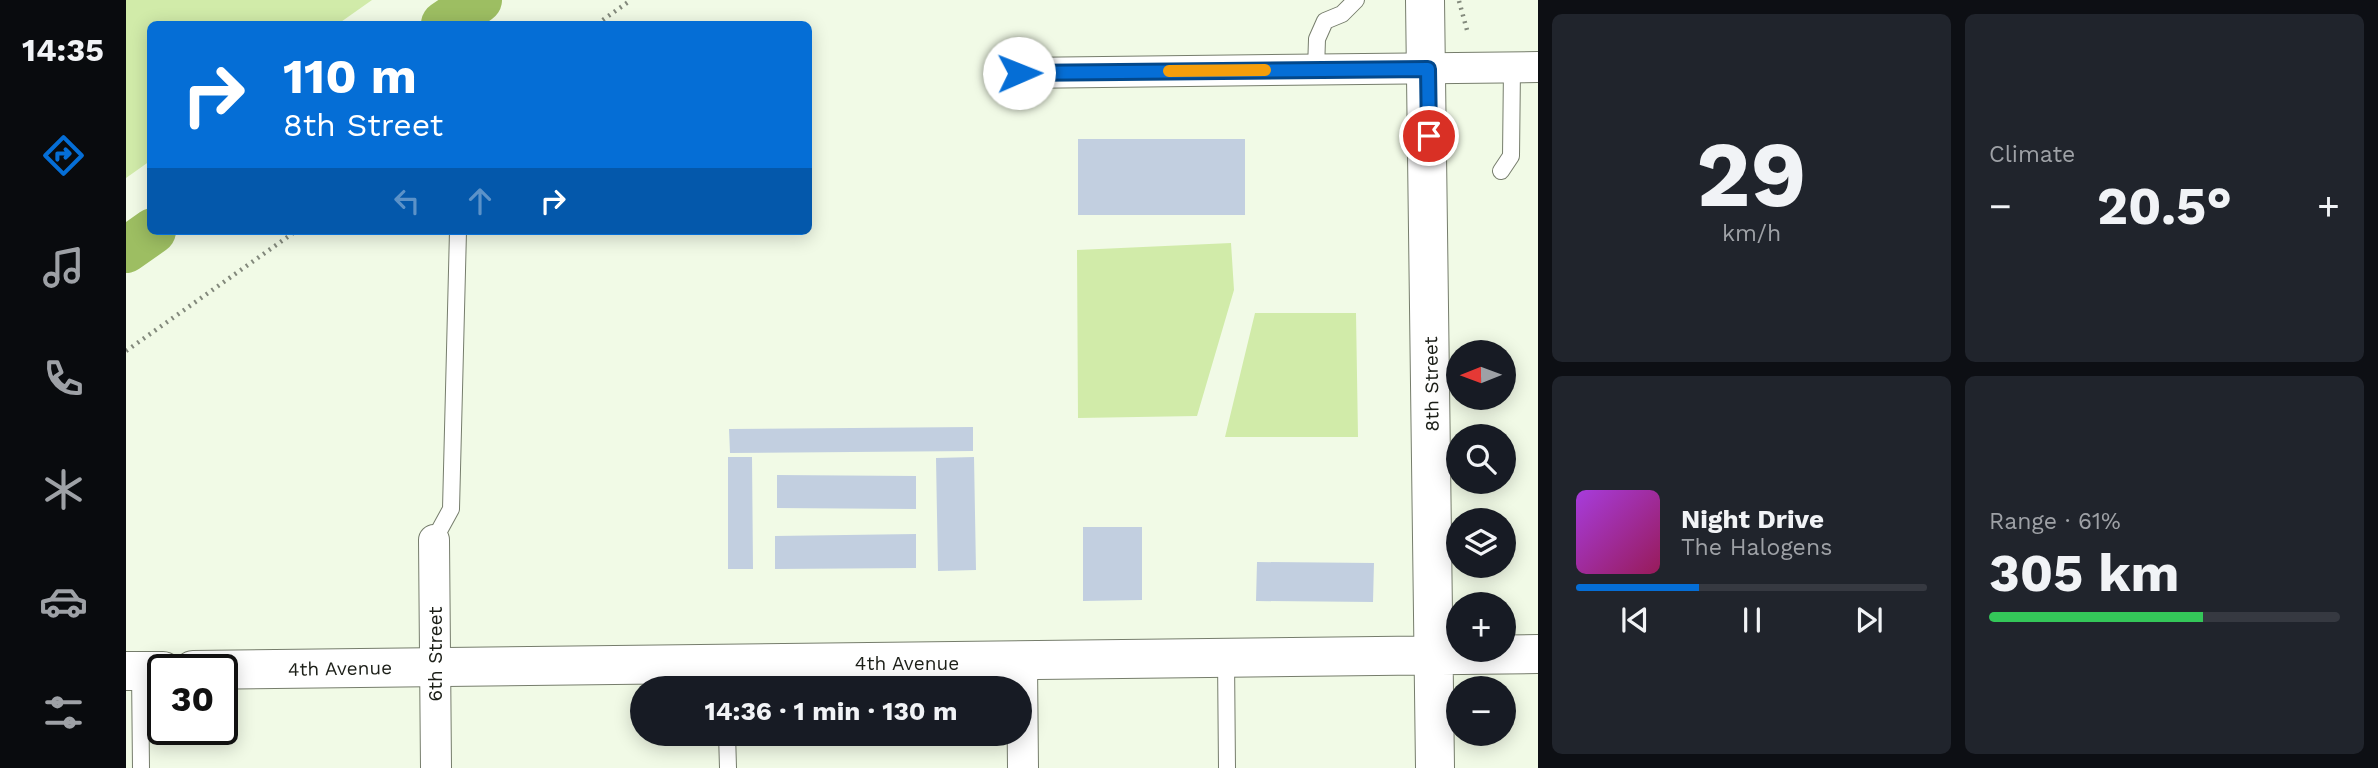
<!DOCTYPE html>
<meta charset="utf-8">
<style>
:root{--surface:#171b24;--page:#20242c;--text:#f1f3f6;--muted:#9ea1a6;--line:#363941;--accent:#056ed6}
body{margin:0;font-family:"Work Sans",sans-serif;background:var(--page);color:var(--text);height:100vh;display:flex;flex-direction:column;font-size:26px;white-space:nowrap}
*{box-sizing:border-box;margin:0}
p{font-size:23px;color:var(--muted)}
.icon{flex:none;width:38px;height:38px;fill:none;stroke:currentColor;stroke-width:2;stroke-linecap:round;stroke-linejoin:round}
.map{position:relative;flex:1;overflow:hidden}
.panel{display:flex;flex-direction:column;gap:14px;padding:14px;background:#0d0f14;width:840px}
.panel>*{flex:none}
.top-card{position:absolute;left:21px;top:21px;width:665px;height:214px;border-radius:10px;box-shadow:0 4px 18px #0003;background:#056ed6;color:#fff;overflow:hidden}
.needle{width:46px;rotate:269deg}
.fabs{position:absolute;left:1320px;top:340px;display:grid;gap:14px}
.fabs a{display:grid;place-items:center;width:70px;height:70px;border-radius:50%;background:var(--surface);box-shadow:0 4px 18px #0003;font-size:35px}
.speed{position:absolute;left:21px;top:654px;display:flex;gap:14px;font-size:35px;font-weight:700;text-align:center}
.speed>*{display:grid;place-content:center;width:91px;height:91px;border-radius:50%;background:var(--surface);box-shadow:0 4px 18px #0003;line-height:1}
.speed .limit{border:4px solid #111;border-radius:10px;background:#fff;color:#111}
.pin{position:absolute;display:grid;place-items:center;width:60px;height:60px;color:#fff;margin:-30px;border:4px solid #fff;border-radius:50%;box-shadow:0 2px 7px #0007}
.me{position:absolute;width:77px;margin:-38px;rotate:89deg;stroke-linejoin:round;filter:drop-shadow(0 0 5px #0008)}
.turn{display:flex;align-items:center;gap:24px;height:147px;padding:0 21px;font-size:32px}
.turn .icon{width:91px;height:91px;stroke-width:2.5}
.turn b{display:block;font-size:49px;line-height:60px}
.lanes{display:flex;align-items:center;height:66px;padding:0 21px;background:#0003;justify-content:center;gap:35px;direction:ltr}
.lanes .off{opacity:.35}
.big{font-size:52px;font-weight:700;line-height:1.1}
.panel .widget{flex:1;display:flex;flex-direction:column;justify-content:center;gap:10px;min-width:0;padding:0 24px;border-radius:10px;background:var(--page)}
.panel .dial{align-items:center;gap:0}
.dial b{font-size:91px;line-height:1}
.song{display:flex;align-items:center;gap:21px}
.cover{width:84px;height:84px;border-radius:10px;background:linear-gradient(135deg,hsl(280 70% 55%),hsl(330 70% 35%))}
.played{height:7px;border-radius:4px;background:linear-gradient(90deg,var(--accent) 35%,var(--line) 35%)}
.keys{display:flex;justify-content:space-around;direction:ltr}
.heat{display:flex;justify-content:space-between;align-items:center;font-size:38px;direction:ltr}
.charge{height:10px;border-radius:5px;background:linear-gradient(90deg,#34c759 61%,var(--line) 0)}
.panel .tiles{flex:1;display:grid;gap:14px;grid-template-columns:repeat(2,1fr)}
.trip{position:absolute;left:504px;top:676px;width:402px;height:70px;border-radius:35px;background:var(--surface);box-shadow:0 4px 18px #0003;font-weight:700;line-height:70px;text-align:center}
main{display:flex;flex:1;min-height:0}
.tab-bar{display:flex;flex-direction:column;width:126px;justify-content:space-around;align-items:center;background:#090b0e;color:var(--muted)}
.tab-bar .icon{width:49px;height:49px}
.tab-bar .active{color:var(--accent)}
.tab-bar b{font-size:32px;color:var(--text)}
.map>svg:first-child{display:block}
.green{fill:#d1eba9}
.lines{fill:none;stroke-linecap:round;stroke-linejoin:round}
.river{stroke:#9dbe62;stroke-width:46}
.building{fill:#c2cfe0}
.lane-casing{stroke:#767d6c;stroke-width:18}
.street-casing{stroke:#767d6c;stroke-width:32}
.secondary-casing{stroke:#767d6c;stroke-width:40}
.path{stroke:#83897c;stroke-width:4.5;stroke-dasharray:2 5;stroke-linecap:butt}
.lane{stroke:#fff;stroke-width:16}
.street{stroke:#fff;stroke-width:30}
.secondary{stroke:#fff;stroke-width:38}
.route-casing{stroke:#03488b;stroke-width:18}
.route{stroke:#056ed6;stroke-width:12}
.slow{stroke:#f59e0b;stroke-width:12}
.labels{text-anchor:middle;stroke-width:7;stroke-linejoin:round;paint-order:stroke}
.street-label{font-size:19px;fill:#1c1f18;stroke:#fff}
</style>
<main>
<nav class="tab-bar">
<b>14:35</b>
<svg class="icon active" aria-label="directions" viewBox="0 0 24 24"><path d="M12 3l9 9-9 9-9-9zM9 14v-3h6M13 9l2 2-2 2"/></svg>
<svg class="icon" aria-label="music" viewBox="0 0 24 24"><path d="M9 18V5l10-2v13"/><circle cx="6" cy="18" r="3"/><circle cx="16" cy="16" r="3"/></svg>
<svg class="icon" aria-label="phone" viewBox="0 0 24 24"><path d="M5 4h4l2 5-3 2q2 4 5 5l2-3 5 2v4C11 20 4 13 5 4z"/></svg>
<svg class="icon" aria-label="climate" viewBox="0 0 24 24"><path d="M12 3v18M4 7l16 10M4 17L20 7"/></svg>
<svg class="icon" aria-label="car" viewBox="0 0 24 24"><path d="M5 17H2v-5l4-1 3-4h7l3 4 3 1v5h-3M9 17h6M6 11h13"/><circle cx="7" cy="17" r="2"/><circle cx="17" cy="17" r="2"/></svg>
<svg class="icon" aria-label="filters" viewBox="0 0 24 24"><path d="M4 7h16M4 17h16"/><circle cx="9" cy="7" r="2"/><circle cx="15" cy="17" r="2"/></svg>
</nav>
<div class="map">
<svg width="1412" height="768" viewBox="0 0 1412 768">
<rect width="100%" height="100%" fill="#f1fae6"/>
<path class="green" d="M0,0h246l-34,24h-188v137l-24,17z
M1105,243l3,47 -37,126 -119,2 -1,-168z
M1129,313h101l2,124h-133z"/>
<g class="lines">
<path class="river" d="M318,24l35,-24
M0,250l27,-19"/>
</g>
<path class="building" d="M952,139h167v76h-167z
M847,427v24l-243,2 -1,-24z
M602,457h24l1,112h-25z
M848,457l2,113 -38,1 -2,-113z
M651,475l139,1v33l-139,-1z
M957,527h59v73l-59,1z
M790,534v34l-141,1v-33z
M1131,562l117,1 -1,39 -117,-1z"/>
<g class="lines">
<defs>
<path id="lane" d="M1190,70l1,-31 8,-18 17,-7 14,-14
M1375,171l10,-15 1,-88
M308,540l17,-31 7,-278
M1100,658l1,110
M14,671l1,97
M601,733l1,35"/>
<path id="street" d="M893,73l519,-6
M308,540l2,228
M896,663l1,105"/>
<path id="secondary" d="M1299,0l10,768
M67,670l1345,-16
M0,671h37"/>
</defs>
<use href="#lane" class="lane-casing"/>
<use href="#street" class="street-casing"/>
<use href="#secondary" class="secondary-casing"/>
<path class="path" d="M1333,1l8,29
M471,24l34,-24
M0,351l170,-120"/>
<use href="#lane" class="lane"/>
<use href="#street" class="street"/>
<use href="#secondary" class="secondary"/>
</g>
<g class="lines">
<defs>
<path id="route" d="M893,73l409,-4 1,67"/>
</defs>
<use href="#route" class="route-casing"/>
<use href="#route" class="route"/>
<path class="slow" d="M1043,71l96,-1"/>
</g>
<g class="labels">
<g class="street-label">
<text transform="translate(1305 384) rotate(-91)" y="7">8th Street</text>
<text transform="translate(309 654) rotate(-90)" y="7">6th Street</text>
<text x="781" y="670">4th Avenue</text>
<text transform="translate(214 668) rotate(-1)" y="7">4th Avenue</text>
</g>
</g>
</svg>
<div class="fabs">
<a><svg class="needle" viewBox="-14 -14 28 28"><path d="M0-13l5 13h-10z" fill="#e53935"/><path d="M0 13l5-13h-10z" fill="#9ea1a6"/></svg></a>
<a><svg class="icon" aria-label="search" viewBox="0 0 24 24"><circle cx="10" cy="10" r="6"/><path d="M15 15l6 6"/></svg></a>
<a><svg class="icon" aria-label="layers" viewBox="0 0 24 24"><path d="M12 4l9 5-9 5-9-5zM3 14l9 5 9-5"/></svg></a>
<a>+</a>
<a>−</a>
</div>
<div class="speed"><div class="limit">30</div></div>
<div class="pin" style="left:1303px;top:136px;background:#d93025"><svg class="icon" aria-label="arrive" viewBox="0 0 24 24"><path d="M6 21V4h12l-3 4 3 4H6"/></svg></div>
<svg class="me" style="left:893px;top:73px" viewBox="-20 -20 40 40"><circle r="19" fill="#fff"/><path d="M0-13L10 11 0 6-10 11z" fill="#056ed6"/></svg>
<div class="trip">14:36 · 1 min · 130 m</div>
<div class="top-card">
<div class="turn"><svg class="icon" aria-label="right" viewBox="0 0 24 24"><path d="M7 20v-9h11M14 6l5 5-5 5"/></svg><div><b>110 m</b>8th Street</div></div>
<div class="lanes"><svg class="icon off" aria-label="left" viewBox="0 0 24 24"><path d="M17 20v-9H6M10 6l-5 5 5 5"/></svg><svg class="icon off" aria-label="ahead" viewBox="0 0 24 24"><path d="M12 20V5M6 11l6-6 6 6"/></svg><svg class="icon" aria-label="right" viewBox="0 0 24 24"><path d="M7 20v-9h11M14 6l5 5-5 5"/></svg></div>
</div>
</div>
<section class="panel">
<div class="tiles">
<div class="widget dial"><b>29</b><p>km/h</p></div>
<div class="widget"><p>Climate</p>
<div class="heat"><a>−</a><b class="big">20.5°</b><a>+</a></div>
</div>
<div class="widget">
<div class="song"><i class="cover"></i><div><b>Night Drive</b><p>The Halogens</p></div></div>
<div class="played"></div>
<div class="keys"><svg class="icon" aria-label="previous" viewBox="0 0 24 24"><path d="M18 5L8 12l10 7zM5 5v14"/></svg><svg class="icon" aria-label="pause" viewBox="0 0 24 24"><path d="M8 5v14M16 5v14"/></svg><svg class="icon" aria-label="next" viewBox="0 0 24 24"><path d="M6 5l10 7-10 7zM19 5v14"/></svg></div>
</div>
<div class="widget"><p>Range · 61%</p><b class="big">305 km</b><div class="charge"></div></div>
</div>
</section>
</main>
